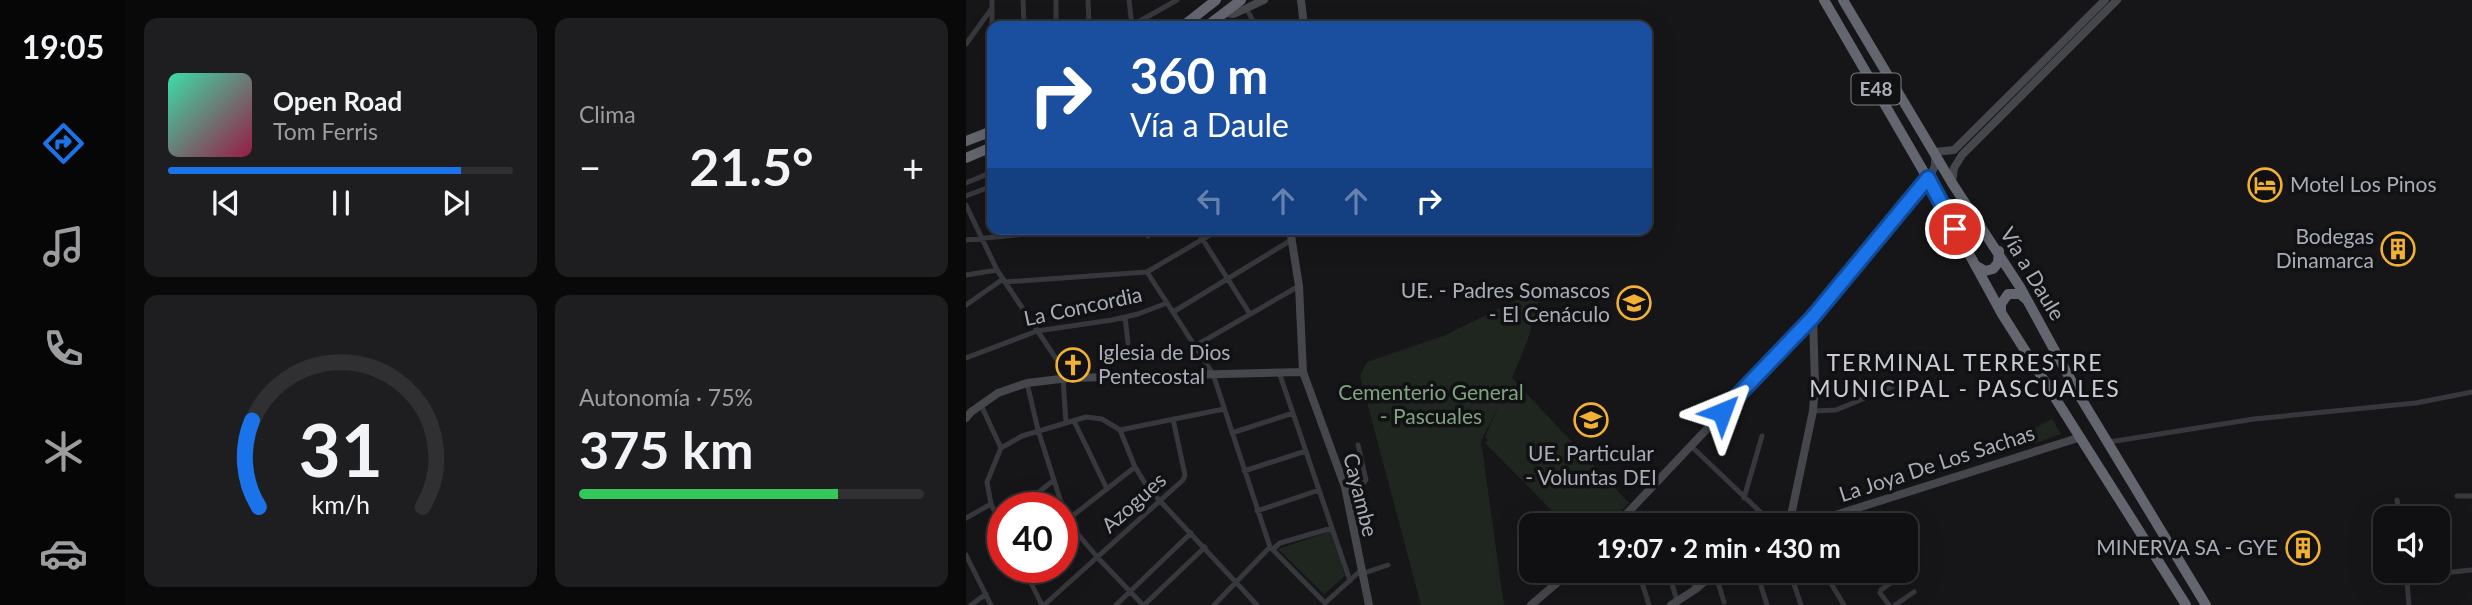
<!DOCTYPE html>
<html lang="es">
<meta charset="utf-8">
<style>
:root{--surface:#101012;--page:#1e1e20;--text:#f1f3f6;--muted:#9c9d9f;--line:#303032;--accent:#1a73e8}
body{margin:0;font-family:Lato,sans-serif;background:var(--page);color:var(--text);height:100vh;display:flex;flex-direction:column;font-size:26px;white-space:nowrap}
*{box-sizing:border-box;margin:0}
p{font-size:23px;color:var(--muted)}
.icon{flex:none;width:38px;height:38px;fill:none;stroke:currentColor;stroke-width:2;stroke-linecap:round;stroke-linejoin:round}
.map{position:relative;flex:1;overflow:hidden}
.drawer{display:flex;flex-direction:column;gap:18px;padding:18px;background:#09090a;width:840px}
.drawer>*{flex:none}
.banner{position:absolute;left:21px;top:21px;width:665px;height:214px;border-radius:14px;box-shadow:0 7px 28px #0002,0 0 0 2px var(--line);background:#1a4fa0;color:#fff;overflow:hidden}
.tools{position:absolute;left:1407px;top:506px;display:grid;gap:14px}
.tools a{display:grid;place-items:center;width:77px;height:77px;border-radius:14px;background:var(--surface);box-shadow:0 7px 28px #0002,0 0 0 2px var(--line);font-size:35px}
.speed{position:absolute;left:21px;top:492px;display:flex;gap:14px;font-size:35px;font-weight:700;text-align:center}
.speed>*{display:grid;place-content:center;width:91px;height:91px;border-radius:50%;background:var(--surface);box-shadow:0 7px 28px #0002,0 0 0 2px var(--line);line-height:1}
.speed .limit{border:10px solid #d22;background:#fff;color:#111}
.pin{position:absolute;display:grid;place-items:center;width:60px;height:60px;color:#fff;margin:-30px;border:4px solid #fff;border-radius:50%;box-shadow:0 2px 7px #0007}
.me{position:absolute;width:77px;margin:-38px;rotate:44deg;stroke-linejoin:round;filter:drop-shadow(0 0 5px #0008)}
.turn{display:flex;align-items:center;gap:24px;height:147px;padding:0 28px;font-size:32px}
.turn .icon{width:91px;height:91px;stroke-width:2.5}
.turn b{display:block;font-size:49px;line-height:60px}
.lanes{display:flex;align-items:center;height:66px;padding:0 28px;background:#0003;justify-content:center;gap:35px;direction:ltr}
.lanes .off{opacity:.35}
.big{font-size:52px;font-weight:700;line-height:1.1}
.drawer .widget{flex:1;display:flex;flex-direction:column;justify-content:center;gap:10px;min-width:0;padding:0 24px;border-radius:14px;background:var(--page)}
.drawer .dial{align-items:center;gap:0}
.dial svg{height:182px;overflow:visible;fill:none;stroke:var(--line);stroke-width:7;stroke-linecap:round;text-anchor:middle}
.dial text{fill:var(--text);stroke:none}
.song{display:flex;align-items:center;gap:21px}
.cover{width:84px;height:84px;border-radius:10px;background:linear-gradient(135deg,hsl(160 70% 55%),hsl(340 70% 35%))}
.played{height:7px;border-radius:4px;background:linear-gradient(90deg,var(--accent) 85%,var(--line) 85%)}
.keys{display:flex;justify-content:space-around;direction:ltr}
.heat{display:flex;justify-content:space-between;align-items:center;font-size:38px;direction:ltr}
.charge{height:10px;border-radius:5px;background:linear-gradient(90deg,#34c759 75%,var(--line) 0)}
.drawer .tiles{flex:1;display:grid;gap:18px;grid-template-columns:repeat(2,1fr)}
.trip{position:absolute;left:553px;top:513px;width:399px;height:70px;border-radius:14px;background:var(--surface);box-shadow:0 7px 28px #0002,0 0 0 2px var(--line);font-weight:700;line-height:70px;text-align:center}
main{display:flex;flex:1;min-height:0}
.tabs{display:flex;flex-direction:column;width:126px;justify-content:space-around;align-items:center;background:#060607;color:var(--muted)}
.tabs .icon{width:49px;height:49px}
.tabs .active{color:var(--accent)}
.tabs b{font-size:32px;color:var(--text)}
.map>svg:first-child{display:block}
.green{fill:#1e261f}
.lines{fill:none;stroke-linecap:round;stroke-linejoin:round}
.street{stroke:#37383d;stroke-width:5}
.secondary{stroke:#45474d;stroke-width:8}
.highway{stroke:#63666e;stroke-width:10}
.route-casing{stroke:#114b97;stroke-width:18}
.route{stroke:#1a73e8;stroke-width:12}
.labels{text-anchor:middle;stroke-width:7;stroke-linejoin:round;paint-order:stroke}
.shield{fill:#111113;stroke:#7b7e86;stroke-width:2}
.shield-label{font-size:19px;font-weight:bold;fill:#a8adb8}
.poi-label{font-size:21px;fill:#a8adb8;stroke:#111113;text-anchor:end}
.street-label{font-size:21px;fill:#a8adb8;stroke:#111113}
.park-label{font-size:21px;fill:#7fa381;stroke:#111113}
.neighbourhood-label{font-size:23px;letter-spacing:2px;fill:#c9ccd4;stroke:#111113}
</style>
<main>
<nav class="tabs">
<b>19:05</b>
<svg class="icon active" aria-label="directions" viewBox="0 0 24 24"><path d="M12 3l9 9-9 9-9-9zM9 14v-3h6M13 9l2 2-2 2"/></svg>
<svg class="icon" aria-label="music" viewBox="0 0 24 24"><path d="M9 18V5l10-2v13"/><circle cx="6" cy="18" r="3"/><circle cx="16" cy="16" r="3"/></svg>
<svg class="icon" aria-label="phone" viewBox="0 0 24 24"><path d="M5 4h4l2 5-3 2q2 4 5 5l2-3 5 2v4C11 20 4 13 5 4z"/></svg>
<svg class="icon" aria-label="climate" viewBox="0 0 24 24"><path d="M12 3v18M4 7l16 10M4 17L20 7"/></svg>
<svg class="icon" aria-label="car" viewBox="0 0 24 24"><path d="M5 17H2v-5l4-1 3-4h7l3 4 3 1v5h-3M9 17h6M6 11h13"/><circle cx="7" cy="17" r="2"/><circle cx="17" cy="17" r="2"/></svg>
</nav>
<section class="drawer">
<div class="tiles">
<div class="widget">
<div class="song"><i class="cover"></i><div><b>Open Road</b><p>Tom Ferris</p></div></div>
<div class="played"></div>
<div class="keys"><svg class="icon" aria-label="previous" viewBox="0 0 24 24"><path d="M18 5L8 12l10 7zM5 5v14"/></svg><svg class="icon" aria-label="pause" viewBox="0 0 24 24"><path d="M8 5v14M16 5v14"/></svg><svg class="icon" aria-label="next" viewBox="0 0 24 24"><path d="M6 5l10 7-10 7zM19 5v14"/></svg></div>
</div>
<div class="widget"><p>Clima</p>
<div class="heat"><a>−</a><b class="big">21.5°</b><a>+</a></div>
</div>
<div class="widget dial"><svg viewBox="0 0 100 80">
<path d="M14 69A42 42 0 1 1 86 69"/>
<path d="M14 69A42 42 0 0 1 11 31" stroke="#1a73e8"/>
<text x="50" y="56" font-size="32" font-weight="700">31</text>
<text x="50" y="72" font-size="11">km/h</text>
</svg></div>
<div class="widget"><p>Autonomía · 75%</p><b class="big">375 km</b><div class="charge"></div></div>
</div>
</section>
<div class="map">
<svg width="1506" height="605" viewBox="0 0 1506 605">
<rect width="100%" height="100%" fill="#161618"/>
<path class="green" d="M576,288l-14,51 -16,39 117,125 -11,11 -14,6 -4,5h-34l-81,-82 3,-3 -3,-3 14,-32 -18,36 23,164h-83l-61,-229 7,-14 76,-26z
M1086,419l9,15 -28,10 -21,-3 1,-2z
M365,531l14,45 -21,18 -46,-45z"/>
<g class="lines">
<path class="street" d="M57,0l1,26
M90,0v26
M122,0l1,26
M163,0l3,26
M281,10l9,16
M26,26v-26
M165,26l46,-26
M326,26l11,-7
M26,27v29
M0,44l26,-36
M0,183l26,-11
M0,196l26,-10
M0,205l31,65 72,108
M180,229l2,7
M230,229l54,85
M0,240l109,-11
M181,272l66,102 57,173 55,56
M0,275l31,-5
M39,282l142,-10 73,-43
M0,305l37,-26
M207,312l120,-73
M159,317l3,26
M229,346l104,-60
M0,358l71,-27 75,-11 26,-6 29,-11
M313,372l71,209
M97,379l3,44
M61,383l11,47 29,91 31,37 45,47
M15,405l20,43
M847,411l23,-1 56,-23
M108,421l33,68
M154,430l15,37 13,21 109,117
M266,433l61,-20
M1143,442l145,-23 162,-16 56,-11
M725,446l83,79
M278,471l62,-20
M379,487l17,-2 4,-5 -8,-35
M1491,496h15
M778,498l18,-62
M1431,500l3,18
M53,508l35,-28
M291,511l62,-21
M0,518l25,-14
M753,522l1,3
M96,524l73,-57
M740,524l1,1
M37,528l-12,-24 -4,-22 14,-34 21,-12 64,-19 16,2 18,11 104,-21
M1472,536l9,-2
M307,549l7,-6 52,-15
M0,555l25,50
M57,567l19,38
M672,570l11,35
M702,570l9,31
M723,570l7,19
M790,570l11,35
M833,570l-5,2 -2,6 9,27
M857,570l21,35
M1440,570l3,35
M749,573l9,29
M395,574l27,-9
M1441,577l64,-7
M359,603l35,-32
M5,605l15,-11
M78,605l139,-125 2,-5 -12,-56
M150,605l75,-72
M178,605l61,-58
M248,605l56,-58
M923,605l-9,-12 1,-3 19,-14
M929,605l19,-13"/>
<path class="secondary" d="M335,0l3,26
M259,13l9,1 30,-14
M986,183l2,-15 8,-13 155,-155
M324,229l9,57 4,86 42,115 24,118
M0,418l5,-6 27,-19 29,-10 42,-5 234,-6
M650,525l197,-208 117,-141 5,-10v-14l19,-2 151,-150
M823,525l24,-114 2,-26 -2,-68
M838,525l277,-88
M565,605l41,-35
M705,605l25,-16 21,-19"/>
<path class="highway" d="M858,0l104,179 74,135 184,291
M877,0l109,183 68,104 59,108 127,210
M217,26l33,-26
M241,26l34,-26
M0,141l26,-10
M0,158l26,-11
M1009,265l10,6 8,-2 5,-6 1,-12
M1035,311v-7l7,-10h12l7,6"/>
</g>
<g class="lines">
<defs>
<path id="route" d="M756,412l91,-95 115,-139 27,51"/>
</defs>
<use href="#route" class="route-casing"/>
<use href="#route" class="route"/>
</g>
<defs>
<symbol id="hotel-ring" viewBox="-11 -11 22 22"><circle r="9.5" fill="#111113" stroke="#f2b134" stroke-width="1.5"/><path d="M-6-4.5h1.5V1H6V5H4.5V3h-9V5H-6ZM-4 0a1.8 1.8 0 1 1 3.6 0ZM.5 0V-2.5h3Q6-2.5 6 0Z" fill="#f2b134"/></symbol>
<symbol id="building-ring" viewBox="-11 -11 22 22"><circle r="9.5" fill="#111113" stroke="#f2b134" stroke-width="1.5"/><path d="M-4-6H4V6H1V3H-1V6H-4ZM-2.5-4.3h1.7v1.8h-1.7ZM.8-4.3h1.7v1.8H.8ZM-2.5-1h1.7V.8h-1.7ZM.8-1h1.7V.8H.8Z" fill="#f2b134"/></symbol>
<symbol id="school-ring" viewBox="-11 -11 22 22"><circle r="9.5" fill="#111113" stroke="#f2b134" stroke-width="1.5"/><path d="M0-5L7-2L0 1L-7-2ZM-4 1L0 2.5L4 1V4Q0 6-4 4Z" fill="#f2b134"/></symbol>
<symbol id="church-ring" viewBox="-11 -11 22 22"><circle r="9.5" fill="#111113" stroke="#f2b134" stroke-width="1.5"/><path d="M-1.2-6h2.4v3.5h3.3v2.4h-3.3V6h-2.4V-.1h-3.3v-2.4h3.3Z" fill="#f2b134"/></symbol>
</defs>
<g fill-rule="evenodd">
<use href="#hotel-ring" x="1280" y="166" width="38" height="38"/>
<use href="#building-ring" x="1413" y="230" width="38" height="38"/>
<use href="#school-ring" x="649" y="284" width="38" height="38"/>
<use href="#church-ring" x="88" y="346" width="38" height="38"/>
<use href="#school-ring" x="606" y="401" width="38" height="38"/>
<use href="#building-ring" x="1318" y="529" width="38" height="38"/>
</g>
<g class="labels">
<rect class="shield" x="885.5" y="73.5" width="49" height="31" rx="5"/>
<g class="shield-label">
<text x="910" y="96">E48</text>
</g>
<g class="poi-label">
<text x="1324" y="192" text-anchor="start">Motel Los Pinos</text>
<text x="1408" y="244">Bodegas<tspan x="1408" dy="24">Dinamarca</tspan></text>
<text x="644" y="298">UE. - Padres Somascos<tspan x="644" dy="24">- El Cenáculo</tspan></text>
<text x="132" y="360" text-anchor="start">Iglesia de Dios<tspan x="132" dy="24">Pentecostal</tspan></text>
<text x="625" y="461" text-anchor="middle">UE. Particular<tspan x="625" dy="24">- Voluntas DEI</tspan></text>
<text x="1312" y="555">MINERVA SA - GYE</text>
</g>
<g class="street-label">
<text transform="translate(1066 274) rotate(59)" y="7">Vía a Daule</text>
<text transform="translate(117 307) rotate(-12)" y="7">La Concordia</text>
<text transform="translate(971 464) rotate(-18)" y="7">La Joya De Los Sachas</text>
<text transform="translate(394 495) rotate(76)" y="7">Cayambe</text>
<text transform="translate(168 503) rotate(-42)" y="7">Azogues</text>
</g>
<g class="park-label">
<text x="465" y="400">Cementerio General<tspan x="465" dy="24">- Pascuales</tspan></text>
</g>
<g class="neighbourhood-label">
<text x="999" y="371">TERMINAL TERRESTRE<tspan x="999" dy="26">MUNICIPAL - PASCUALES</tspan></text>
</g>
</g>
</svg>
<div class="tools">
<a><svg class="icon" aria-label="sound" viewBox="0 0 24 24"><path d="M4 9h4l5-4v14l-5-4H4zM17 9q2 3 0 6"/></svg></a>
</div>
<div class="speed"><div class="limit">40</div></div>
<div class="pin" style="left:989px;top:229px;background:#d93025"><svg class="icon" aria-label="arrive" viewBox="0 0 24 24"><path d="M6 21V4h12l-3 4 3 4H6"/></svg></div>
<svg class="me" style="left:756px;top:412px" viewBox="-20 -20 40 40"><path d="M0-17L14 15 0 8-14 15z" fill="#1a73e8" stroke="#fff" stroke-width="4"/></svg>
<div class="trip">19:07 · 2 min · 430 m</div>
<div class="banner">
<div class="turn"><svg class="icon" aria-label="right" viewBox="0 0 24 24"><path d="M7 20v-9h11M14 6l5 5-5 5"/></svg><div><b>360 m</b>Vía a Daule</div></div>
<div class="lanes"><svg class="icon off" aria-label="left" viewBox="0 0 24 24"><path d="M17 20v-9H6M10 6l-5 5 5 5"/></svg><svg class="icon off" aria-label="ahead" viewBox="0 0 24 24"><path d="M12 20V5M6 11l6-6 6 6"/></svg><svg class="icon off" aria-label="ahead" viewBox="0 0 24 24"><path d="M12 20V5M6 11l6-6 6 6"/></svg><svg class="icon" aria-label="right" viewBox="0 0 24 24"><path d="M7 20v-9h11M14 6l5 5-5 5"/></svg></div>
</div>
</div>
</main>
